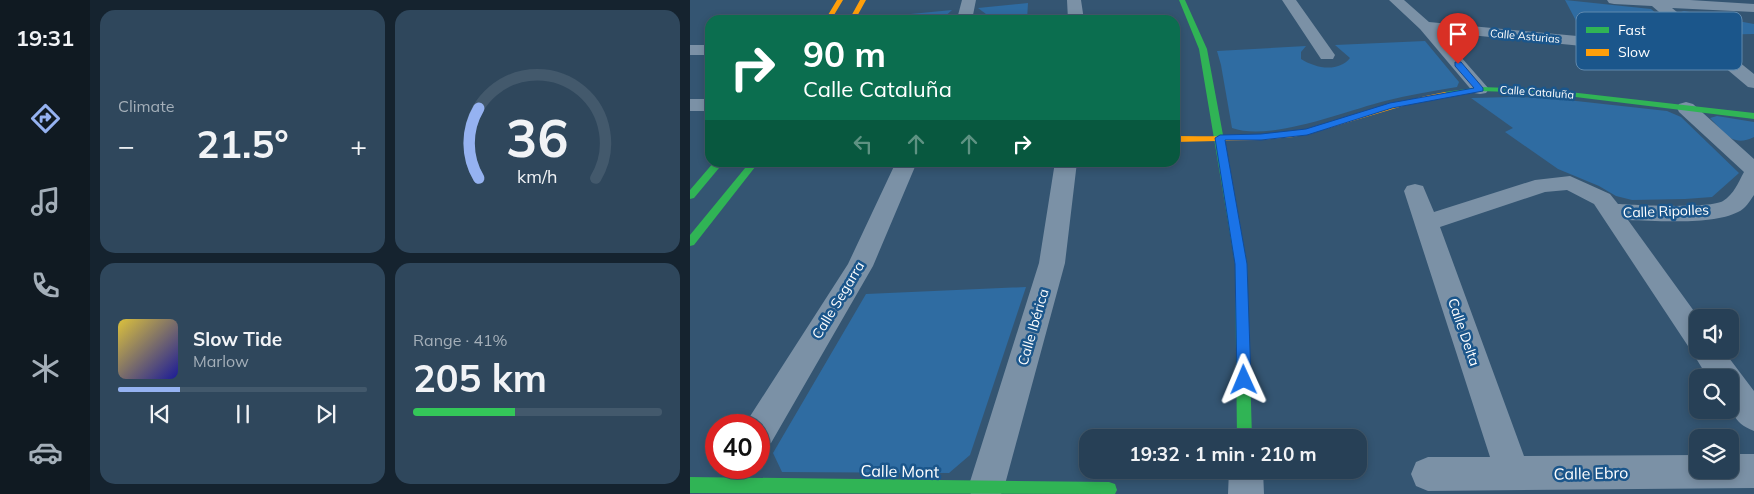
<!DOCTYPE html>
<meta charset="utf-8">
<style>
:root{--surface:#274056;--page:#2f475c;--text:#f1f3f6;--muted:#a4afb9;--line:#43596c;--accent:#95b2f1}
body{margin:0;font-family:Mulish,sans-serif;background:var(--page);color:var(--text);height:100vh;display:flex;flex-direction:column;font-size:19px;white-space:nowrap}
*{box-sizing:border-box;margin:0}
p{font-size:16px;color:var(--muted)}
.icon{flex:none;width:28px;height:28px;fill:none;stroke:currentColor;stroke-width:2;stroke-linecap:round;stroke-linejoin:round}
.map{position:relative;flex:1;overflow:hidden}
.details{display:flex;flex-direction:column;gap:10px;padding:10px;background:#15232f;width:600px}
.details>*{flex:none}
.top-card{position:absolute;left:15px;top:15px;width:475px;height:152px;border-radius:15px;box-shadow:0 2px 8px #0003,0 0 0 1px var(--line);background:#0b6e4f;color:#fff;overflow:hidden}
.controls{position:absolute;left:999px;top:309px;display:grid;gap:10px}
.controls a{display:grid;place-items:center;width:50px;height:50px;border-radius:10px;background:var(--surface);box-shadow:0 2px 8px #0003,0 0 0 1px var(--line);font-size:25px}
.speed{position:absolute;left:15px;top:414px;display:flex;gap:10px;font-size:25px;font-weight:700;text-align:center}
.speed>*{display:grid;place-content:center;width:65px;height:65px;border-radius:50%;background:var(--surface);box-shadow:0 2px 8px #0003,0 0 0 1px var(--line);line-height:1}
.speed .limit{border:8px solid #d22;background:#fff;color:#111}
.pin{position:absolute;display:grid;place-items:center;width:42px;height:42px;color:#fff;margin:-51px -21px;border-radius:50% 50% 50% 0;rotate:-45deg;box-shadow:0 0 5px #0007}
.pin .icon{rotate:45deg}
.me{position:absolute;width:55px;margin:-28px;rotate:359deg;stroke-linejoin:round;filter:drop-shadow(0 0 4px #0008)}
.turn{display:flex;align-items:center;gap:18px;height:105px;padding:0 15px;font-size:22px}
.turn .icon{width:65px;height:65px;stroke-width:2.5}
.turn b{display:block;font-size:35px;line-height:42px}
.lanes{display:flex;align-items:center;height:48px;padding:0 15px;background:#0003;justify-content:center;gap:25px;direction:ltr}
.lanes .off{opacity:.35}
.big{font-size:38px;font-weight:700;line-height:1.1}
.details .tile{flex:1;display:flex;flex-direction:column;justify-content:center;gap:8px;min-width:0;padding:0 18px;border-radius:15px;background:var(--page)}
.details .dial{align-items:center;gap:0}
.dial svg{height:130px;overflow:visible;fill:none;stroke:var(--line);stroke-width:7;stroke-linecap:round;text-anchor:middle}
.dial text{fill:var(--text);stroke:none}
.song{display:flex;align-items:center;gap:15px}
.cover{width:60px;height:60px;border-radius:8px;background:linear-gradient(135deg,hsl(50 70% 55%),hsl(240 70% 35%))}
.played{height:5px;border-radius:2px;background:linear-gradient(90deg,var(--accent) 25%,var(--line) 25%)}
.keys{display:flex;justify-content:space-around;direction:ltr}
.heat{display:flex;justify-content:space-between;align-items:center;font-size:28px;direction:ltr}
.charge{height:8px;border-radius:4px;background:linear-gradient(90deg,#34c759 41%,var(--line) 0)}
.details .tiles{flex:1;display:grid;gap:10px;grid-template-columns:repeat(2,1fr)}
.trip{position:absolute;left:389px;top:429px;width:288px;height:50px;border-radius:15px;background:var(--surface);box-shadow:0 2px 8px #0003,0 0 0 1px var(--line);font-weight:700;line-height:50px;text-align:center}
main{display:flex;flex:1;min-height:0}
.tabs{display:flex;flex-direction:column;width:90px;justify-content:space-around;align-items:center;background:#101a22;color:var(--muted)}
.tabs .icon{width:35px;height:35px}
.tabs .on{color:var(--accent)}
.tabs b{font-size:22px;color:var(--text)}
.map>svg:first-child{display:block}
.green{fill:#2f6ca2}
.lines{fill:none;stroke-linecap:round;stroke-linejoin:round}
.street{fill:#7b91a6;fill-rule:evenodd}
.fast{fill:#30b455;fill-rule:evenodd}
.slow{fill:#ff9f0a;fill-rule:evenodd}
.route{fill:#1a73e8;stroke:#114b97}
.labels{text-anchor:middle;stroke-width:5;stroke-linejoin:round;paint-order:stroke}
.far-street-label{font-size:11px;fill:#fff;stroke:#1b568b}
.street-label{font-size:14px;fill:#fff;stroke:#1b568b}
.near-street-label{font-size:16px;fill:#fff;stroke:#1b568b}
.key{fill:#1b568b;stroke:#5f89ae;stroke-width:1}
.key-label{font-size:14px;fill:#fff}
</style>
<main>
<nav class="tabs">
<b>19:31</b>
<svg class="icon on" aria-label="directions" viewBox="0 0 24 24"><path d="M12 3l9 9-9 9-9-9zM9 14v-3h6M13 9l2 2-2 2"/></svg>
<svg class="icon" aria-label="music" viewBox="0 0 24 24"><path d="M9 18V5l10-2v13"/><circle cx="6" cy="18" r="3"/><circle cx="16" cy="16" r="3"/></svg>
<svg class="icon" aria-label="phone" viewBox="0 0 24 24"><path d="M5 4h4l2 5-3 2q2 4 5 5l2-3 5 2v4C11 20 4 13 5 4z"/></svg>
<svg class="icon" aria-label="climate" viewBox="0 0 24 24"><path d="M12 3v18M4 7l16 10M4 17L20 7"/></svg>
<svg class="icon" aria-label="car" viewBox="0 0 24 24"><path d="M5 17H2v-5l4-1 3-4h7l3 4 3 1v5h-3M9 17h6M6 11h13"/><circle cx="7" cy="17" r="2"/><circle cx="17" cy="17" r="2"/></svg>
</nav>
<section class="details">
<div class="tiles">
<div class="tile"><p>Climate</p>
<div class="heat"><a>−</a><b class="big">21.5°</b><a>+</a></div>
</div>
<div class="tile dial"><svg viewBox="0 0 100 80">
<path d="M14 69A42 42 0 1 1 86 69"/>
<path d="M14 69A42 42 0 0 1 14 26" stroke="#95b2f1"/>
<text x="50" y="56" font-size="32" font-weight="700">36</text>
<text x="50" y="72" font-size="11">km/h</text>
</svg></div>
<div class="tile">
<div class="song"><i class="cover"></i><div><b>Slow Tide</b><p>Marlow</p></div></div>
<div class="played"></div>
<div class="keys"><svg class="icon" aria-label="previous" viewBox="0 0 24 24"><path d="M18 5L8 12l10 7zM5 5v14"/></svg><svg class="icon" aria-label="pause" viewBox="0 0 24 24"><path d="M8 5v14M16 5v14"/></svg><svg class="icon" aria-label="next" viewBox="0 0 24 24"><path d="M6 5l10 7-10 7zM19 5v14"/></svg></div>
</div>
<div class="tile"><p>Range · 41%</p><b class="big">205 km</b><div class="charge"></div></div>
</div>
</section>
<div class="map">
<svg width="1064" height="494" viewBox="0 0 1064 494">
<rect width="100%" height="100%" fill="#345572"/>
<path class="green" d="M875,0l86,9 40,33c-14,8 -87,-4 -107,-6z
M338,3l-1,17h-42l2,-1 -1,-5 -8,-6z
M262,10l-11,10h-83l1,-1z
M994,11l70,13v10l-48,1 -28,-22z
M735,41l34,41 -2,5c-24,4 -48,8 -72,14 -40,10 -115,41 -153,27l-11,-63 -4,-14 89,-5 -5,6v7c14,9 37,14 49,-1l-15,-13z
M821,97l38,1 118,13 14,6 58,56 -27,24 -27,2 -53,1 -16,-4 -17,-10 -41,-17 -53,-37 8,-4 -42,-30z
M1027,116l37,6v15c-22,11 -30,-5 -44,-19z
M336,287l-56,168 -21,18 -167,-1 -9,-19 93,-159z"/>
<g class="lines">
<path class="street" d="M272,0h14l-4,20 -15,-1z
M377,0h14l3,20h-16z
M592,0h14l39,55 -2,4h-12z
M699,0h15l25,22 244,23h25l-46,-39 -38,-2 -5,-1 -2,-3h83l64,4v8l-82,-4 82,66v14l-6,-1 -38,-32h-37l-234,-23 50,57 -3,4 -6,1 -6,-1 -54,-64z
M0,45h20v10h-20z
M0,99h20v12h-20z
M996,102l7,2 61,55v36c-4,6 -9,14 -16,17 -25,13 -81,9 -110,8l71,98 -1,32h25l31,41v40c-27,-10 -24,-29 -24,-53h-22l-17,-28 1,-2 -4,-2 -94,-142 -27,-14 -22,2 -105,35 84,229 174,-1v15h32v-16h24v34l-326,3 -12,-5 -5,-12 5,-12 12,-5h62l-86,-266 3,-5 8,-2 8,2 11,26 101,-32 35,-4 40,18 8,10c19,1 91,5 105,-3 11,-7 15,-18 21,-29l-65,-60 -2,-4 2,-4z
M206,162h21l-44,104 -102,177 -12,4v-22h-13l1,-4 101,-157z
M365,162h22l-12,101 -61,225 -3,6h-30l-3,-6 71,-225z
M539,470h34l1,24h-36z"/>
<path class="fast" d="M489,0h6l22,49 40,215 5,174h-15l-2,-174 -36,-215z
M790,87l63,2 211,24v6l-211,-26 -63,-2 -35,5 -4,-2 4,-2z
M24,162h10l-30,36 -4,1v-9z
M60,162h9l-65,83 -4,1v-11z
M0,477l419,5 6,2 2,6 -2,4 -425,-1z"/>
<path class="slow" d="M147,0h6l-12,20h-6z
M170,0h6l-11,20h-6z
M755,92l4,2 -1,2 -35,7 -84,25 -35,9 -34,3 -85,2v-6c39,0 79,2 118,-4 52,-9 100,-31 152,-40z"/>
</g>
<path class="route" d="M765,62h6l22,26v3l-91,17 -85,27 -46,5h-36l22,124 4,116 -2,4 -5,2 -5,-2 -2,-4 -2,-116 -20,-126 5,-3 41,-1 45,-5 84,-26 84,-15 -19,-22z"/>
<g class="labels">
<g class="far-street-label">
<text transform="translate(835 36) rotate(5)" y="4">Calle Asturias</text>
<text transform="translate(847 92) rotate(4)" y="4">Calle Cataluña</text>
</g>
<g class="street-label">
<text transform="translate(976 211) rotate(-2)" y="5">Calle Ripolles</text>
<text transform="translate(148 300) rotate(-59)" y="5">Calle Segarra</text>
<text transform="translate(343 327) rotate(-74)" y="5">Calle Ibérica</text>
<text transform="translate(774 332) rotate(71)" y="5">Calle Delta</text>
</g>
<g class="near-street-label">
<text transform="translate(210 471) rotate(1)" y="6">Calle Mont</text>
<text transform="translate(901 473) rotate(-1)" y="6">Calle Ebro</text>
</g>
</g>
<rect x="886" y="12" width="166" height="58" rx="8" class="key"/>
<rect x="896" y="27" width="23" height="6" fill="#30b455"/>
<rect x="896" y="49" width="23" height="7" fill="#ff9f0a"/>
<g class="key-label">
<text x="928" y="35">Fast</text>
<text x="928" y="57">Slow</text>
</g>
</svg>
<div class="controls">
<a><svg class="icon" aria-label="sound" viewBox="0 0 24 24"><path d="M4 9h4l5-4v14l-5-4H4zM17 9q2 3 0 6"/></svg></a>
<a><svg class="icon" aria-label="search" viewBox="0 0 24 24"><circle cx="10" cy="10" r="6"/><path d="M15 15l6 6"/></svg></a>
<a><svg class="icon" aria-label="layers" viewBox="0 0 24 24"><path d="M12 4l9 5-9 5-9-5zM3 14l9 5 9-5"/></svg></a>
</div>
<div class="speed"><div class="limit">40</div></div>
<div class="pin" style="left:768px;top:64px;background:#d93025"><svg class="icon" aria-label="arrive" viewBox="0 0 24 24"><path d="M6 21V4h12l-3 4 3 4H6"/></svg></div>
<svg class="me" style="left:554px;top:380px" viewBox="-20 -20 40 40"><path d="M0-17L14 15 0 8-14 15z" fill="#1a73e8" stroke="#fff" stroke-width="4"/></svg>
<div class="trip">19:32 · 1 min · 210 m</div>
<div class="top-card">
<div class="turn"><svg class="icon" aria-label="right" viewBox="0 0 24 24"><path d="M7 20v-9h11M14 6l5 5-5 5"/></svg><div><b>90 m</b>Calle Cataluña</div></div>
<div class="lanes"><svg class="icon off" aria-label="left" viewBox="0 0 24 24"><path d="M17 20v-9H6M10 6l-5 5 5 5"/></svg><svg class="icon off" aria-label="ahead" viewBox="0 0 24 24"><path d="M12 20V5M6 11l6-6 6 6"/></svg><svg class="icon off" aria-label="ahead" viewBox="0 0 24 24"><path d="M12 20V5M6 11l6-6 6 6"/></svg><svg class="icon" aria-label="right" viewBox="0 0 24 24"><path d="M7 20v-9h11M14 6l5 5-5 5"/></svg></div>
</div>
</div>
</main>
